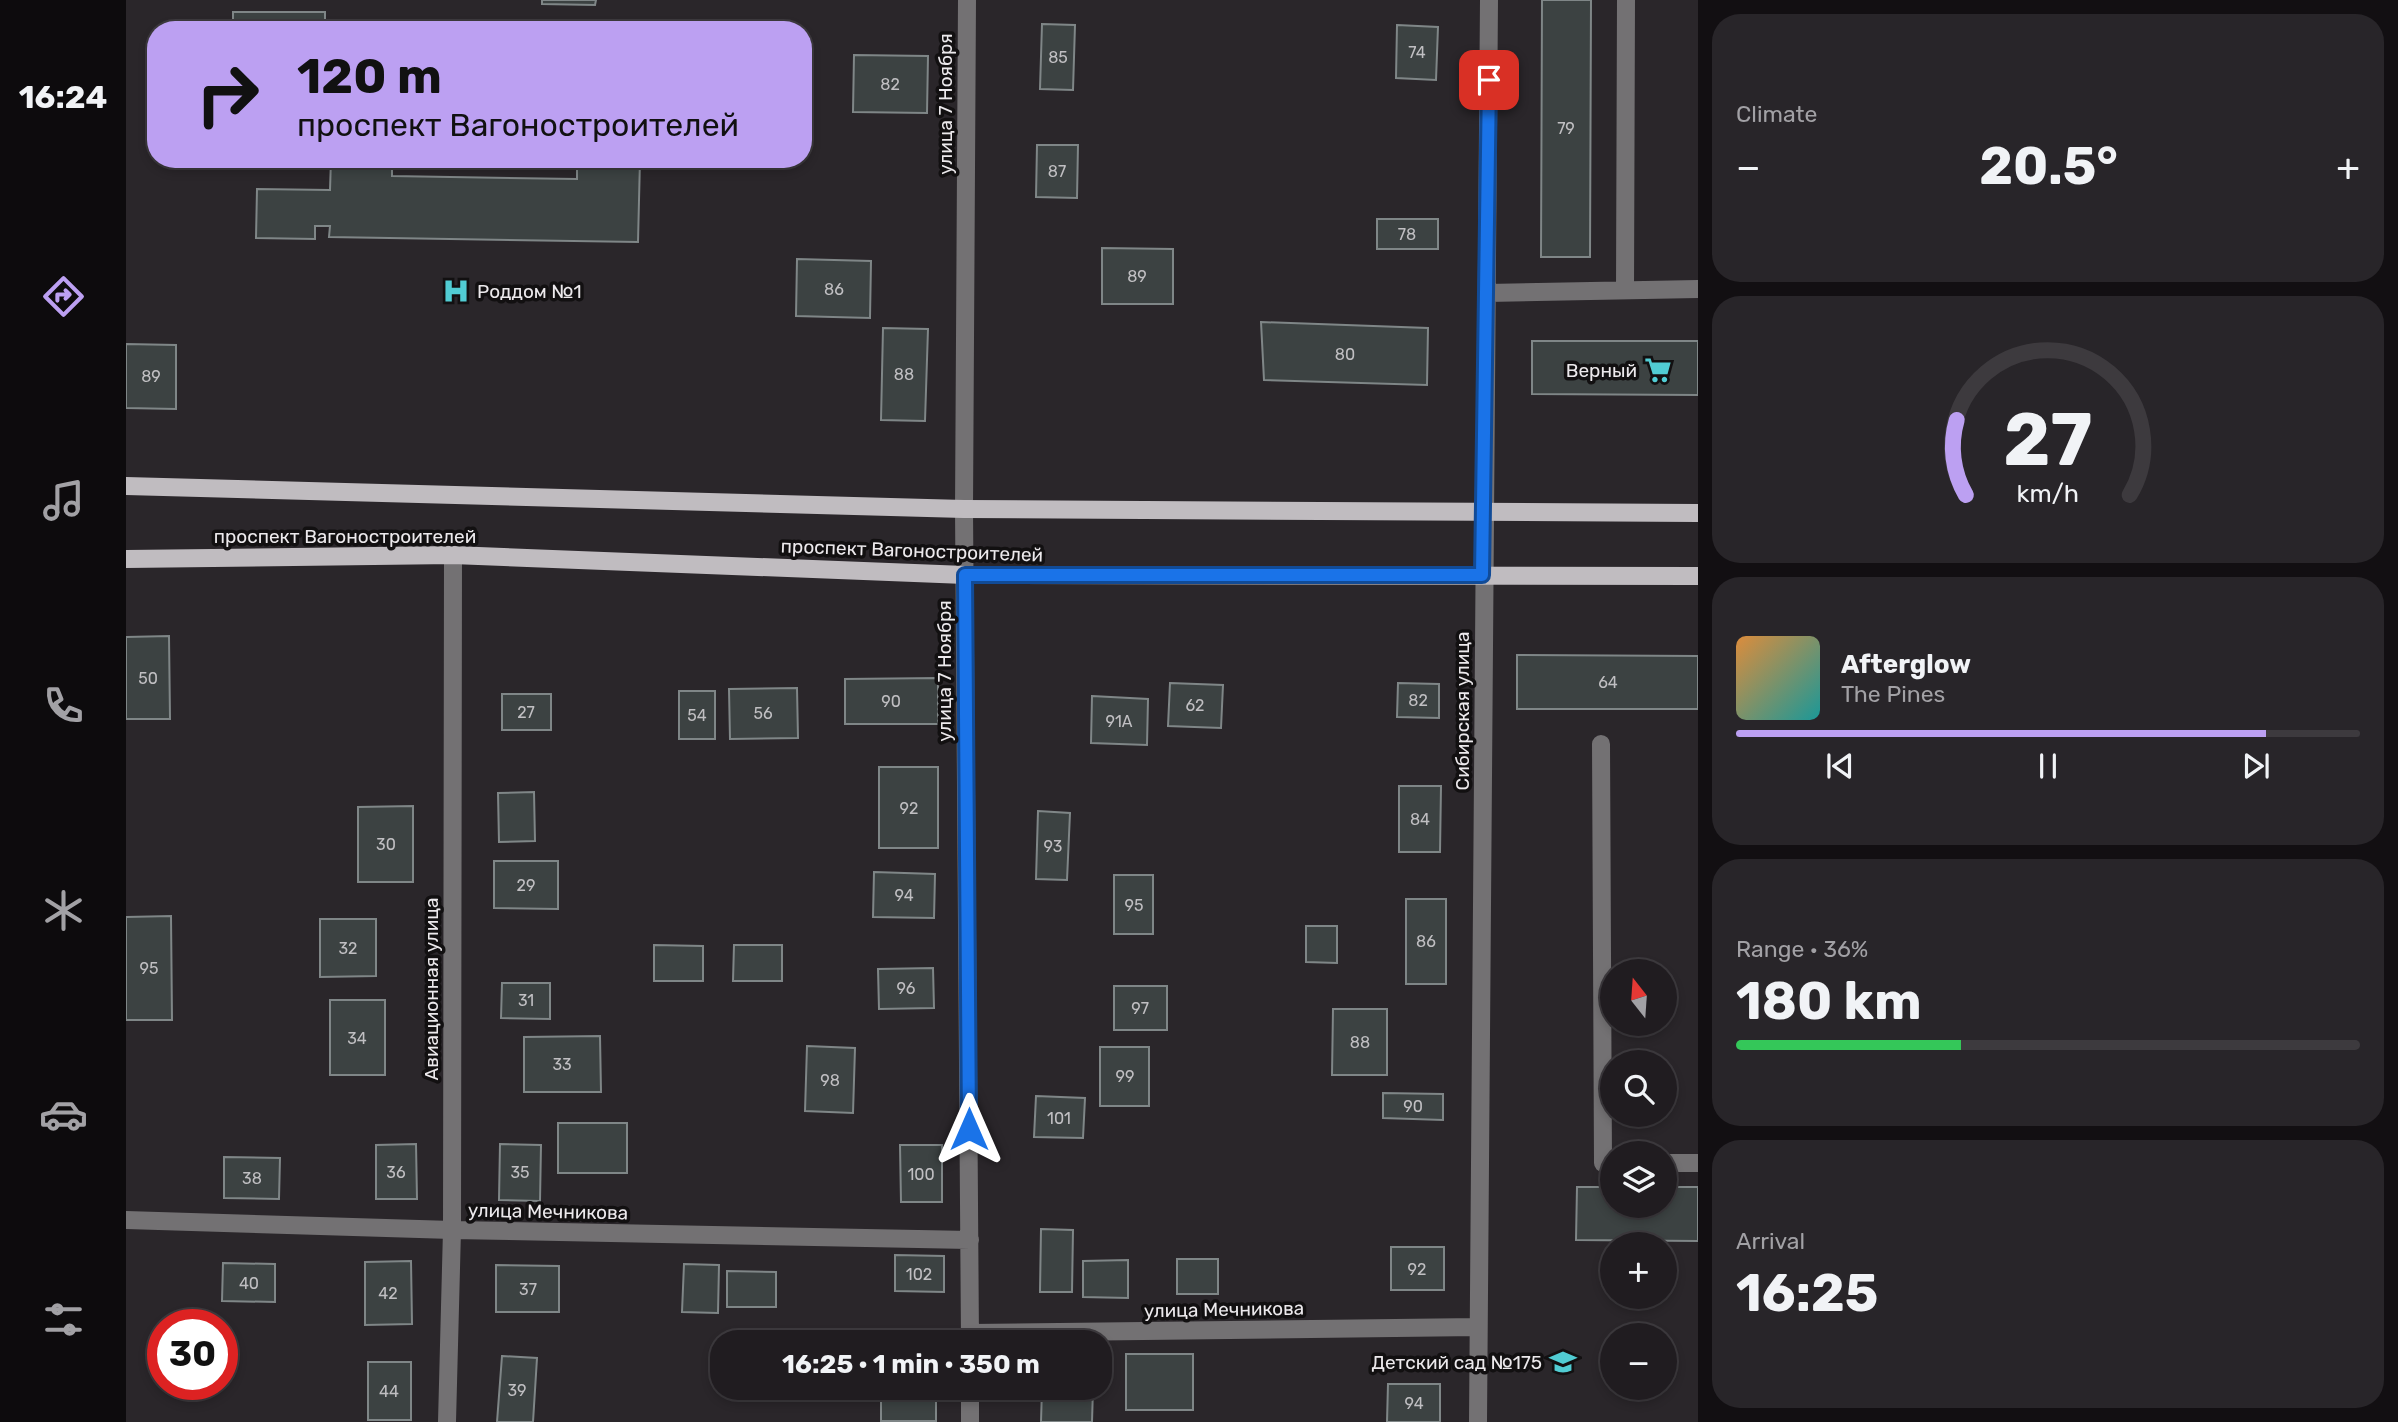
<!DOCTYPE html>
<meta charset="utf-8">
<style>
:root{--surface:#201c20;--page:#282529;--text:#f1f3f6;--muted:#a2a1a5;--line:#3d3a3e;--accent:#bca0f2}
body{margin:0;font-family:Rubik,sans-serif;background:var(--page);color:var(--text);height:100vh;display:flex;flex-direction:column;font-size:26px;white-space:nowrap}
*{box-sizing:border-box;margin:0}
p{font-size:23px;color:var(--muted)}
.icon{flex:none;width:38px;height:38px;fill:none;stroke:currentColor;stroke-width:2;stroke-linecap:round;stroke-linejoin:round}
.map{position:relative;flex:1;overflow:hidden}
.drawer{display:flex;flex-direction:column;gap:14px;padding:14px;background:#120f12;width:700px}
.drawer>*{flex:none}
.banner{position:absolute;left:21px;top:21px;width:665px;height:147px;border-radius:28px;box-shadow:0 4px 10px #0003,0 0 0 2px var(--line);background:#bca0f2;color:#111;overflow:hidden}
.needle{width:46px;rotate:343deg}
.buttons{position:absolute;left:1474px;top:959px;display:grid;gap:14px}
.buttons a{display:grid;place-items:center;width:77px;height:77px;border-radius:50%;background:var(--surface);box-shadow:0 4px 10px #0003,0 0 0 2px var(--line);font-size:35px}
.speed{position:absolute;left:21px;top:1309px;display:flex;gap:14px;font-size:35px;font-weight:700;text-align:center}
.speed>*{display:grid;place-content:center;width:91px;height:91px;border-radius:50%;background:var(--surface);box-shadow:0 4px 10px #0003,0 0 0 2px var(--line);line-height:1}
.speed .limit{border:10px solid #d22;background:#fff;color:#111}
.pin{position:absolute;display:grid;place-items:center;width:60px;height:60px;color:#fff;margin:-30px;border-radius:14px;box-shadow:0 4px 10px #0006}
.me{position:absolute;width:77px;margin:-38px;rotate:0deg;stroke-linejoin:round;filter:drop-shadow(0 0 5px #0008)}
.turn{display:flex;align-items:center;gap:24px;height:147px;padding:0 35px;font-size:32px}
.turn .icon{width:91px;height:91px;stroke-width:2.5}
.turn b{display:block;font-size:49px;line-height:60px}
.big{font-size:52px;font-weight:700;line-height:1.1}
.drawer .card{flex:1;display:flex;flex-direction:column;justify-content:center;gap:10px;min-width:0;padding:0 24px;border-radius:28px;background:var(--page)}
.drawer .dial{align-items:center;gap:0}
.dial svg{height:182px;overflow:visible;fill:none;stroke:var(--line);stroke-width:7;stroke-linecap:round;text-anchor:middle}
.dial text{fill:var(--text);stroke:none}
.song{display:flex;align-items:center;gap:21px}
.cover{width:84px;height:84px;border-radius:10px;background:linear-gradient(135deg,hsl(30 70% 55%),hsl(180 70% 35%))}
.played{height:7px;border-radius:4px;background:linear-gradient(90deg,var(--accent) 85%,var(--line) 85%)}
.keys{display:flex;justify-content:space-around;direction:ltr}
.heat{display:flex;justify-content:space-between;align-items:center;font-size:38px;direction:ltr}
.charge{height:10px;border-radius:5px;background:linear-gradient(90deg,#34c759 36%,var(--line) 0)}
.trip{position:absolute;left:584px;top:1330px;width:402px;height:70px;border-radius:28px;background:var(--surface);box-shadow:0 4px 10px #0003,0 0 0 2px var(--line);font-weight:700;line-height:70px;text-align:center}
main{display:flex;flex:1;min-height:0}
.tabs{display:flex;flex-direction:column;width:126px;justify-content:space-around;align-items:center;background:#0d0b0d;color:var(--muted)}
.tabs .icon{width:49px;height:49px}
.tabs .current{color:var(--accent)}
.tabs b{font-size:32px;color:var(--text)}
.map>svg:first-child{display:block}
.building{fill:#3c4242;stroke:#7f8687;stroke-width:2}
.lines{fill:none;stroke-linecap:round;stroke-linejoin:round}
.minor{stroke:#737173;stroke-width:18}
.major{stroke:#c0bcc0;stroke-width:18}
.route-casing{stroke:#114b97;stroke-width:18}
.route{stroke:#1a73e8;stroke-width:12}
.labels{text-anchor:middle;stroke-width:7;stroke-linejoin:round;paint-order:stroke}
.number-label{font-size:16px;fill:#c0bfc2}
.street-label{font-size:19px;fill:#ece9ec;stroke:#121011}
.poi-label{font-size:19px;fill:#ece9ec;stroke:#121011;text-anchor:end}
</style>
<main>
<nav class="tabs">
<b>16:24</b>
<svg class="icon current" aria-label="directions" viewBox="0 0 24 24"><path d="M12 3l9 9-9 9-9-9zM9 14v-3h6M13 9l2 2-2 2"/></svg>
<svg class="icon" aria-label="music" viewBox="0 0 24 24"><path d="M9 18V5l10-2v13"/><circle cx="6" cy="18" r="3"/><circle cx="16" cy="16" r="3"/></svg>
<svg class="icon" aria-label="phone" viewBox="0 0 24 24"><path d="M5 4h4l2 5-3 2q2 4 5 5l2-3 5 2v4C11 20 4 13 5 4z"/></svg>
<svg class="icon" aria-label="climate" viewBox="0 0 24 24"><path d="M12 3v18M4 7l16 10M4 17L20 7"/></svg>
<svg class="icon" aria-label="car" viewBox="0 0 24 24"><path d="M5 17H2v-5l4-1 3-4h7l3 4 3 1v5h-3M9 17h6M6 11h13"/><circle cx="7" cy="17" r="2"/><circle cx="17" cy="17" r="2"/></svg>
<svg class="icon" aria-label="filters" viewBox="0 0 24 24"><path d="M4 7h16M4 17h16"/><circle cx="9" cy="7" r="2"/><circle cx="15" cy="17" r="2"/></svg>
</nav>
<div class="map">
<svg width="1572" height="1422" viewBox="0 0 1572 1422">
<rect width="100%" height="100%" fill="#2a262a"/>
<path class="building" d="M416,0h54l-1,5 -53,-1z
M1416,0h49l-1,257h-49z
M107,12h92v18h-92z
M916,24l33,1 -2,65 -33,-1z
M1271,25l41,2 -2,53 -40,-2z
M728,55l74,1 -1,57 -74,-1z
M911,145h41l-1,53 -41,-1z
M205,159h61v17l185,3v-20h63l-2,83 -309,-5 1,-11h-15v13l-59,-1 1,-49 73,1z
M1251,219h61v30h-61z
M976,248l71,1v55h-71z
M671,259l74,2 -1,57 -74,-2z
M1135,322l167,6 -1,57 -163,-5z
M757,328l45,1 -3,92 -44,-1z
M1406,341h166v54l-166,-1z
M0,344l50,1v64l-50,-1z
M43,636l1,83h-44v-82z
M1391,655l181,1v53h-181z
M812,678v46h-93v-45z
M1044,683l53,2 -2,43 -53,-2z
M1272,683l41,1v34l-42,-1z
M671,688l1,50 -68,1 -1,-50z
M553,691h36v48h-36z
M376,694h49v36h-49z
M966,696l56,3 -1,46 -56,-2z
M753,767h59v81h-59z
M1273,786h42l-1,66h-41z
M408,792l1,49 -36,1 -1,-49z
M287,806v76h-55v-75z
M912,811l32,2 -3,67 -31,-1z
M368,861h64v48l-64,-1z
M748,872l61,2 -1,44 -61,-1z
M988,875h39v59h-39z
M1280,899h40v85h-40z
M45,916l1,104h-46v-103z
M194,919h56v57l-56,1z
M1180,926h31v37l-31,-1z
M528,945l49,1v35h-49z
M608,945h48v36h-49z
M807,968l1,40 -55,1 -1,-40z
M376,983h48v36l-49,-1z
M988,986h53v44h-53z
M204,1000h55v75h-55z
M1207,1009h54v66h-55z
M474,1036l1,56h-77v-55z
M681,1046l48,2 -2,65 -48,-2z
M974,1047h49v59h-49z
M1257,1093l60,1v26l-60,-2z
M910,1096l49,2 -2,40 -49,-1z
M432,1123h69v50h-69z
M290,1144l1,55h-41v-54z
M374,1144l41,1 -1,56 -41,-1z
M774,1145h42v57h-41z
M98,1157l56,1 -1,41 -55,-1z
M1451,1187h35v19h52v-19h34v54l-122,-1z
M915,1229l32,1 -1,62h-32z
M1265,1247h53v43h-53z
M769,1255l49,1v36l-49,-1z
M1051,1259h41v35h-41z
M1002,1260v38l-45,-1v-36z
M285,1261l1,63 -47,1v-63z
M97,1263l52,1v38l-53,-1z
M558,1264l35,1 -1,48 -36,-1z
M370,1265l63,1v46h-63z
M601,1271l49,1v35h-49z
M1000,1354h67v56h-67z
M376,1356l35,2 -4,64h-36z
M242,1362h43v58h-43z
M1262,1384h52v38h-53z
M755,1388h55v33h-55z
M916,1388h51l-1,34h-51z"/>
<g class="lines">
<path class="minor" d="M841,0l-3,509 6,833
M1499,290l1,-290
M1361,293l211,-4
M1475,744l2,419h9
M1538,1163h34
M0,1220l326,10 518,10
M844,1333l508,-6
M844,1388v34
M321,1422l5,-192 1,-675
M1352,1422l11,-1422"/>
<path class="major" d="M0,486l838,23 734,4
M0,559l327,-4 512,20 733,1"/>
</g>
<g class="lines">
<defs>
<path id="route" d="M843,1129l-4,-554h517l7,-495"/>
</defs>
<use href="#route" class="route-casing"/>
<use href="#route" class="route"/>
</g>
<defs>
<symbol id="hospital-bare" viewBox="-9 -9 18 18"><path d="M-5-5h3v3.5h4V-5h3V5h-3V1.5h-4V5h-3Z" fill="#51ccd3" stroke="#121011" stroke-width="2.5" paint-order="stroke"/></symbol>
<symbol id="supermarket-bare" viewBox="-9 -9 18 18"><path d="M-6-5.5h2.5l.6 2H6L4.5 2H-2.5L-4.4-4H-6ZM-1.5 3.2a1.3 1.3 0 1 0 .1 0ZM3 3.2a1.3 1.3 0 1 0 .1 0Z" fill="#51ccd3" stroke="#121011" stroke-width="2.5" paint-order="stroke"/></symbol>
<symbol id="school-bare" viewBox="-9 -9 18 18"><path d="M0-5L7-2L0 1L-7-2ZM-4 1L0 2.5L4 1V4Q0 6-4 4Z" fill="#51ccd3" stroke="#121011" stroke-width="2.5" paint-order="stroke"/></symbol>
</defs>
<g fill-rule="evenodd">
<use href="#hospital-bare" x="311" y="272" width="38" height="38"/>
<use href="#supermarket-bare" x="1513" y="351" width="38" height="38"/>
<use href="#school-bare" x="1418" y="1343" width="38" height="38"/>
</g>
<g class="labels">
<g class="number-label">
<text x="1291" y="58">74</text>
<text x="932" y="63">85</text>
<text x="764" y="90">82</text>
<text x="1440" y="134">79</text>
<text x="931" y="177">87</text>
<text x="1281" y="240">78</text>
<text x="1011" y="282">89</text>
<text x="708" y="295">86</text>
<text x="1219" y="360">80</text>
<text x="778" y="380">88</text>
<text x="25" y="382">89</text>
<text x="22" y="684">50</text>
<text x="1482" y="688">64</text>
<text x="1292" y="706">82</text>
<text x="765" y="707">90</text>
<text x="1069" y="711">62</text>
<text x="400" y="718">27</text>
<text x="637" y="719">56</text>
<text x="571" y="721">54</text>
<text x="993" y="727">91А</text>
<text x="783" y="814">92</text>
<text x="1294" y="825">84</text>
<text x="260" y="850">30</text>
<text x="927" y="852">93</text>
<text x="400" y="891">29</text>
<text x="778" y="901">94</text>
<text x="1008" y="911">95</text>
<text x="1300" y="947">86</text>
<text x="222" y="954">32</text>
<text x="23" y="974">95</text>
<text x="780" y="994">96</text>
<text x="400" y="1006">31</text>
<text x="1014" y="1014">97</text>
<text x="231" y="1044">34</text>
<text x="1234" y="1048">88</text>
<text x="436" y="1070">33</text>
<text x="999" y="1082">99</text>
<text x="704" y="1086">98</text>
<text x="1287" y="1112">90</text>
<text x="933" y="1124">101</text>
<text x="270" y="1178">36</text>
<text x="394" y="1178">35</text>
<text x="795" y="1180">100</text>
<text x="126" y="1184">38</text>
<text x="1291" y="1275">92</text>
<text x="793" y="1280">102</text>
<text x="123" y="1289">40</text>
<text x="402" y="1295">37</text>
<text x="262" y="1299">42</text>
<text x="391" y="1396">39</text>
<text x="263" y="1397">44</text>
<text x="1288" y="1409">94</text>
</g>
<g class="street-label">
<text transform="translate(819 104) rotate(-90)" y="7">улица 7 Ноября</text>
<text x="219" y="543">проспект Вагоностроителей</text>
<text transform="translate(786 550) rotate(2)" y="7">проспект Вагоностроителей</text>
<text transform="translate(818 671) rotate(-90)" y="7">улица 7 Ноября</text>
<text transform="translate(1336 711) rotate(-90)" y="7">Сибирская улица</text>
<text transform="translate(305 989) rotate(-90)" y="7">Авиационная улица</text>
<text transform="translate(422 1211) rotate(1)" y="7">улица Мечникова</text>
<text transform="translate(1098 1309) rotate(-1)" y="7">улица Мечникова</text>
</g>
<g class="poi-label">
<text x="351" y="298" text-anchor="start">Роддом №1</text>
<text x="1511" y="377">Верный</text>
<text x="1416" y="1369">Детский сад №175</text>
</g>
</g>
</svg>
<div class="buttons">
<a><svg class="needle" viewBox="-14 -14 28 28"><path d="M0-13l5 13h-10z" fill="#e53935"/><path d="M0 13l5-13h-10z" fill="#a2a1a5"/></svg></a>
<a><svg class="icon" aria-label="search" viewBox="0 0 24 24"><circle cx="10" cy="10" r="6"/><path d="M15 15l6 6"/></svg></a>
<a><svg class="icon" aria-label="layers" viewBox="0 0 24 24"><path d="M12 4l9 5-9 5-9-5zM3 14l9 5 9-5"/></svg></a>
<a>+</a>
<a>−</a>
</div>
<div class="speed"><div class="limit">30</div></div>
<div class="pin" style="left:1363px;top:80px;background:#d93025"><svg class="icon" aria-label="arrive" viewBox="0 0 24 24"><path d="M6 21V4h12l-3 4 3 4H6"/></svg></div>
<svg class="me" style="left:843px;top:1129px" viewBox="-20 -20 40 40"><path d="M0-17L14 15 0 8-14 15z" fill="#1a73e8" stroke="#fff" stroke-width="4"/></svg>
<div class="trip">16:25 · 1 min · 350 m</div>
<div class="banner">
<div class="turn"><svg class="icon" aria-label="right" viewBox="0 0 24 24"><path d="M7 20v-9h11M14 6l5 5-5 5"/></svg><div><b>120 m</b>проспект Вагоностроителей</div></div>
</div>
</div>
<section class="drawer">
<div class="card"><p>Climate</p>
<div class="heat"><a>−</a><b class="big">20.5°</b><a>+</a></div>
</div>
<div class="card dial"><svg viewBox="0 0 100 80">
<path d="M14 69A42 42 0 1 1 86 69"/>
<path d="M14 69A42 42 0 0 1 10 36" stroke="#bca0f2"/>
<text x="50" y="56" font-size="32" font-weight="700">27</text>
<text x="50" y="72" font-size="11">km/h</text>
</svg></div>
<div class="card">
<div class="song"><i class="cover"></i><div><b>Afterglow</b><p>The Pines</p></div></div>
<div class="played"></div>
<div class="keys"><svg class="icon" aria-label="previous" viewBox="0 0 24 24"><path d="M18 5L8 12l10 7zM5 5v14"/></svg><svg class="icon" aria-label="pause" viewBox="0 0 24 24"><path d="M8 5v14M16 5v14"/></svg><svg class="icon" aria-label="next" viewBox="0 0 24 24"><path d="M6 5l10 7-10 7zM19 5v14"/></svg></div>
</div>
<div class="card"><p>Range · 36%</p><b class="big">180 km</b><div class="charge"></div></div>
<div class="card"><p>Arrival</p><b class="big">16:25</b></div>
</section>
</main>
